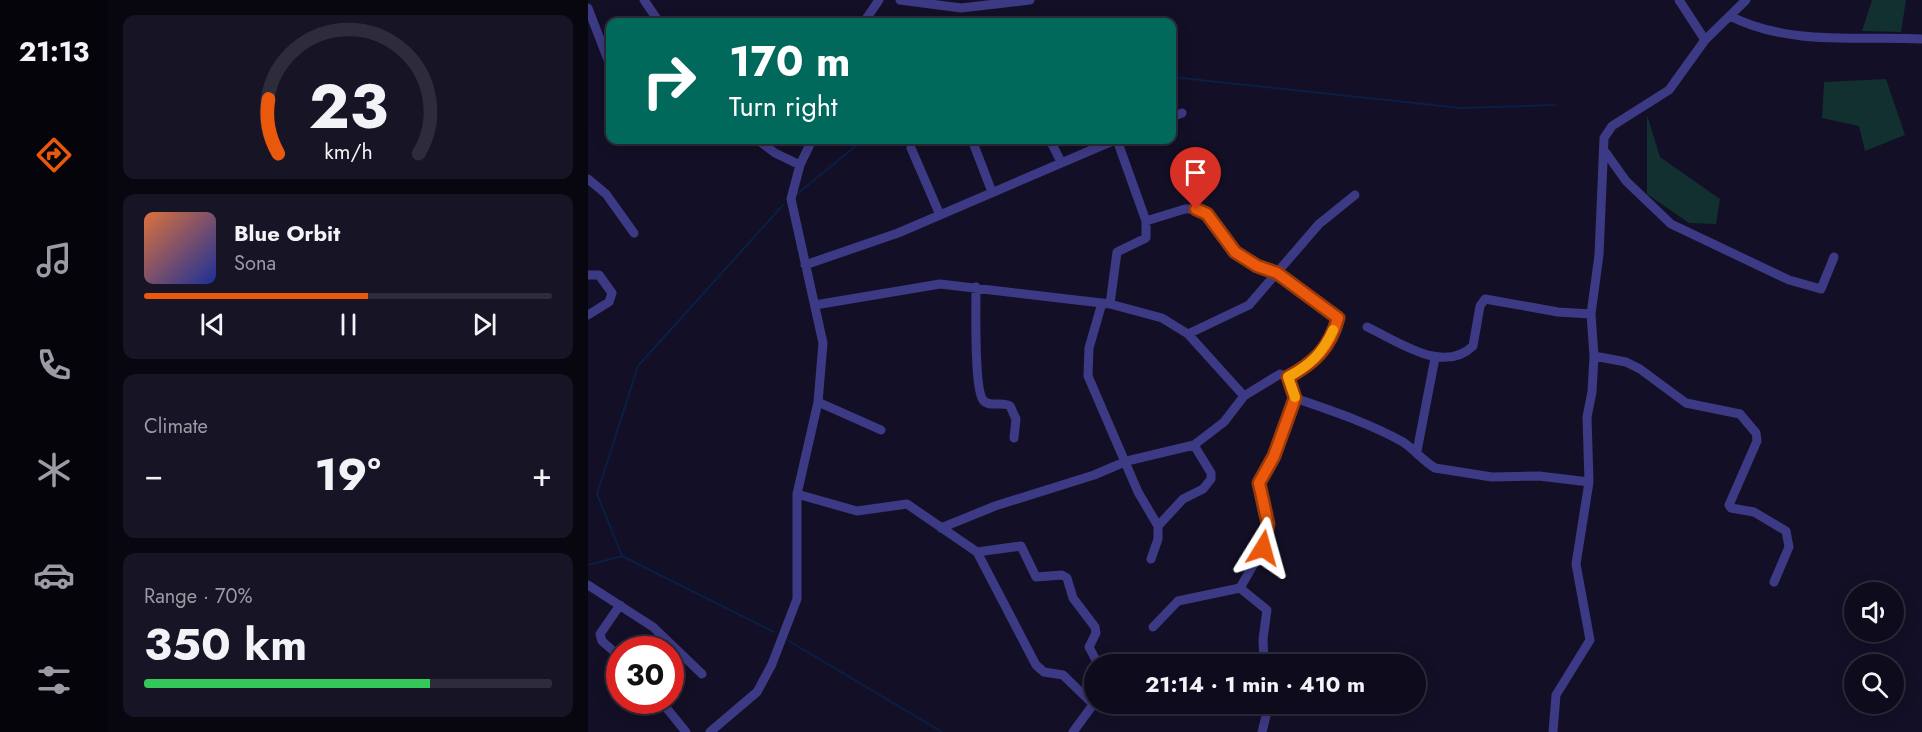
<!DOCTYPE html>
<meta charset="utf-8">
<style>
:root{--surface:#0e0b1c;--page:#171425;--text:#f1f3f6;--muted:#9b9ba3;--line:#2e2b3b;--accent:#ea580c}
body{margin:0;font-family:Jost,sans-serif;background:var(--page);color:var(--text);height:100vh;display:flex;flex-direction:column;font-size:22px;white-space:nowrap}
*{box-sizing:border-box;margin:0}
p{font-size:20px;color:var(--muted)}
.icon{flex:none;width:33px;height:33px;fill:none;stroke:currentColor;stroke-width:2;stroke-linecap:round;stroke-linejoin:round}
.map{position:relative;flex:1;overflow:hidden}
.drawer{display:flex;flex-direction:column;gap:15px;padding:15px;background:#08060f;width:480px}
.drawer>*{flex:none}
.hud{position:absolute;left:18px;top:18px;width:570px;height:126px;border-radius:12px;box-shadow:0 3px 15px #0003,0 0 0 2px var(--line);background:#00695c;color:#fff;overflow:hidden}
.controls{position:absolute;left:1256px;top:582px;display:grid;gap:12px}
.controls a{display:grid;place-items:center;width:60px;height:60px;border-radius:50%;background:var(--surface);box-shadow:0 3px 15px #0003,0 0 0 2px var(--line);font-size:30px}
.speed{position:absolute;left:18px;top:636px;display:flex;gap:12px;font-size:30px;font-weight:700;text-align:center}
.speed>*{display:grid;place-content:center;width:78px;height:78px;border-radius:50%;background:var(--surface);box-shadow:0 3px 15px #0003,0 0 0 2px var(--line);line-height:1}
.speed .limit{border:9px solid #d22;background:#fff;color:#111}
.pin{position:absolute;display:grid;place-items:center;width:51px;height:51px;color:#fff;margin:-62px -26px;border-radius:50% 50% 50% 0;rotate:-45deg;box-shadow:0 0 6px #0007}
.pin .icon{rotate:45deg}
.me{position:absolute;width:66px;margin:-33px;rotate:8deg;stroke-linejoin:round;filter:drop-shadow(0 0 4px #0008)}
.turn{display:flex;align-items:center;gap:21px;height:126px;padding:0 24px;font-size:27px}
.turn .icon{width:78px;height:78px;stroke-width:2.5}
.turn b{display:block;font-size:42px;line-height:51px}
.big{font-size:45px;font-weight:700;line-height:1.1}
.drawer .card{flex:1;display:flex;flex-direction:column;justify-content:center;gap:9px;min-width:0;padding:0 21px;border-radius:12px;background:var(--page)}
.drawer .dial{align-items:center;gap:0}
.dial svg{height:156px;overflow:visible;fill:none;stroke:var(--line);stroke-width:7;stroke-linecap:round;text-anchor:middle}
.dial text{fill:var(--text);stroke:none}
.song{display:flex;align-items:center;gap:18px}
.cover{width:72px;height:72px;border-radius:9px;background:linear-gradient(135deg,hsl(20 70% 55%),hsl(230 70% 35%))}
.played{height:6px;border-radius:3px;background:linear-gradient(90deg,var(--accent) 55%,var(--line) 55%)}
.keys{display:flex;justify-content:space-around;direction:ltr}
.heat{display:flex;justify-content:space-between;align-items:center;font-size:33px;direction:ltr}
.charge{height:9px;border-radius:4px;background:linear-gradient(90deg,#34c759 70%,var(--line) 0)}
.trip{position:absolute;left:496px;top:654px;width:342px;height:60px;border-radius:30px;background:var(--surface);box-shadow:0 3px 15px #0003,0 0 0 2px var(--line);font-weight:700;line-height:60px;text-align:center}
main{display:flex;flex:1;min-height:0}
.tabs{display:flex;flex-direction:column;width:108px;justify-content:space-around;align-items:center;background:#06040b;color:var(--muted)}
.tabs .icon{width:42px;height:42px}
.tabs .active{color:var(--accent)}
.tabs b{font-size:27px;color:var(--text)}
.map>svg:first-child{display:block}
.green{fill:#12302f}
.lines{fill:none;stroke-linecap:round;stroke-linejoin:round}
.stream{stroke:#0a1f44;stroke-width:2}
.minor{stroke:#3d3a85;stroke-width:9}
.route-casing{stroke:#983908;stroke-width:15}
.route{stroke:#ea580c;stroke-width:10}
.slow{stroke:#f59e0b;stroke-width:10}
</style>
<main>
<nav class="tabs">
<b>21:13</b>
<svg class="icon active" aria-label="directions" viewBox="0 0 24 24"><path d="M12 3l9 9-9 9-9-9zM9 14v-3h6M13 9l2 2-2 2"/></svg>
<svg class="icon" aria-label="music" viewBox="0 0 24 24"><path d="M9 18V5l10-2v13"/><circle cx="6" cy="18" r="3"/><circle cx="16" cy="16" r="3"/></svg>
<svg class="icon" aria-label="phone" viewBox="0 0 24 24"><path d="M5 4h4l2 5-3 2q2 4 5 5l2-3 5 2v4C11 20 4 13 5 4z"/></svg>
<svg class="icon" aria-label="climate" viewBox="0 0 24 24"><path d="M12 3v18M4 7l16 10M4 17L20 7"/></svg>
<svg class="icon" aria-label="car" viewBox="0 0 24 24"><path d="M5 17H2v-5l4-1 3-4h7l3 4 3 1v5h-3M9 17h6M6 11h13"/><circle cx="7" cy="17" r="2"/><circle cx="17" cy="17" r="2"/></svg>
<svg class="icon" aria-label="filters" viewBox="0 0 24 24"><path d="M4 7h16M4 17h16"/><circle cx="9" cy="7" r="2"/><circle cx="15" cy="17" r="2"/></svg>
</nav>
<section class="drawer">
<div class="card dial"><svg viewBox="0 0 100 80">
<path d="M14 69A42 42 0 1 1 86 69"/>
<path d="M14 69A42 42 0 0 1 9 41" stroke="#ea580c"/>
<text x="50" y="56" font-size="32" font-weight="700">23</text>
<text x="50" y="72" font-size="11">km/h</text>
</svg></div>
<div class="card">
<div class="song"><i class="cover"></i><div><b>Blue Orbit</b><p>Sona</p></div></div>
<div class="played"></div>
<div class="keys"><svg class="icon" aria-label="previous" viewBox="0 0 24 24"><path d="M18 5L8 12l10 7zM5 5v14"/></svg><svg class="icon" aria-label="pause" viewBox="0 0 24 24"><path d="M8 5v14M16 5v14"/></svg><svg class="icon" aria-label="next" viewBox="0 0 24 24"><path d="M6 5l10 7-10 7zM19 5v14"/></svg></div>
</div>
<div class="card"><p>Climate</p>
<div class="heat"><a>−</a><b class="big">19°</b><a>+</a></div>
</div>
<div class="card"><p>Range · 70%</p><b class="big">350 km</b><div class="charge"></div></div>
</section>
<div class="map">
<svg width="1334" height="732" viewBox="0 0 1334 732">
<rect width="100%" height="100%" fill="#130f26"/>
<path class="green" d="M1284,0h34l-5,32 -39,-1z
M1298,79l19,56 -40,16 -6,-25 -37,-8 2,-36z
M1059,115l13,42 60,42 -4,25 -27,-1 -42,-29z"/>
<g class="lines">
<path class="stream" d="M584,77l289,31 94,-3
M209,194l66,-54
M34,556l-25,-62 41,-128 145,-161
M0,565l34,-9 152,76
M201,641l153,91"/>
<path class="minor" d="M56,0l15,22
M312,0l61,8 69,-8
M1091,0l26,40
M0,8l22,57
M1142,16c58,30 129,20 192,23
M276,22l15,-22
M584,117l10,-4
M170,140l17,13 25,12
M384,140l20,52
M462,140l11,22
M323,148l29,67
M1016,150l22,31 45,43 118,56 32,9 13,-32
M0,179l18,15 28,39
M558,221l39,-12h11l11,5 28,38 22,14 20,7 59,43c4,13 -15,41 -27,50 -6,4 -14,7 -21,11
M217,265l93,-32 217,-93
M0,275h11l13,18 -3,9 -21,13
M388,287c0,20 -2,101 7,113 6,8 19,1 27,6l6,13 -2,19
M514,303l-13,45 -1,28 50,116 20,34v13l-7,20
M522,304l7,-52 29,-14v-17l-29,-81
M227,305l125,-21 170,20 52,14 26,16 56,62 36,-22 8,3 7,21c37,13 74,25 108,44 12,8 20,19 32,26l57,9 47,-1 50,6
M779,327c31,14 76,48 106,19l7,-40 5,-7 73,13 33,2
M600,334l61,-29 70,-81 36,-29
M1006,356l32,6 14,7 46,34 54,11 16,19 1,8 -28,64 2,3 23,4 32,19 3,16 -15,35
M230,402l63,28
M829,451l18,-93
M209,494l60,17 50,-7 70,48 44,-6 15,31 26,-2 5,3 6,20 22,29 1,6 -7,14 9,17
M570,526l25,-27 20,-10 8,-10v-6l-17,-28
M353,528l54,-22 99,-31 33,-14 67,-16 30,-23 20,-26
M389,552l59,113 8,7 19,3 30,29
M0,585l65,42 49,47
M565,627l25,-26 62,-13
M32,657l-18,-16 -2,-7 20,-29
M676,664l-1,-25 4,-29 -27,-22 23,-40 4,-24 -8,-41 15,-27 21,-58
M72,700l26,32
M122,732l47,-40 15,-28 25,-65v-105l21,-92 5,-59 -32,-144 9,-34 12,-25
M485,732l22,-30
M674,732l7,-28
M965,732l3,-37 34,-55 -14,-76 13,-82 -2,-65 5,-25 2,-36 -3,-42 8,-59 5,-117 8,-12 57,-36 36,-50 41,-40"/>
</g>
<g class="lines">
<defs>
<path id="route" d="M608,209l11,5 28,38 22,14 20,7 61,45c-8,30 -24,45 -50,59l7,21 -21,58 -15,27 9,41 -5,24"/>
</defs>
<use href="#route" class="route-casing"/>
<use href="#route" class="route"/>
<path class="slow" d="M707,397l-7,-20c22,-12 34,-23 45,-47"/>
</g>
</svg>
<div class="controls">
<a><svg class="icon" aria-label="sound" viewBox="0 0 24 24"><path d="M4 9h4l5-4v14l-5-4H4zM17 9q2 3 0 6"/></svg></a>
<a><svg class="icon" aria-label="search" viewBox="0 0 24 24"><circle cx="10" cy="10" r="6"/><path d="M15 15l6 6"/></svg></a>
</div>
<div class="speed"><div class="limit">30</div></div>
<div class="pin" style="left:608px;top:209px;background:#d93025"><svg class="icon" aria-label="arrive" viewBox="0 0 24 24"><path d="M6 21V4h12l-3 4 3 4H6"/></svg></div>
<svg class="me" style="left:675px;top:548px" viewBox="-20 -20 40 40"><path d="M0-17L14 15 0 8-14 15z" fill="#ea580c" stroke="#fff" stroke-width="4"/></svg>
<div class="trip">21:14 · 1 min · 410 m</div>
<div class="hud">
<div class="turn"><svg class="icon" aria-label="right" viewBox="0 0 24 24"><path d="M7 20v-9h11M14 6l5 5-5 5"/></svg><div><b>170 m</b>Turn right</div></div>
</div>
</div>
</main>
